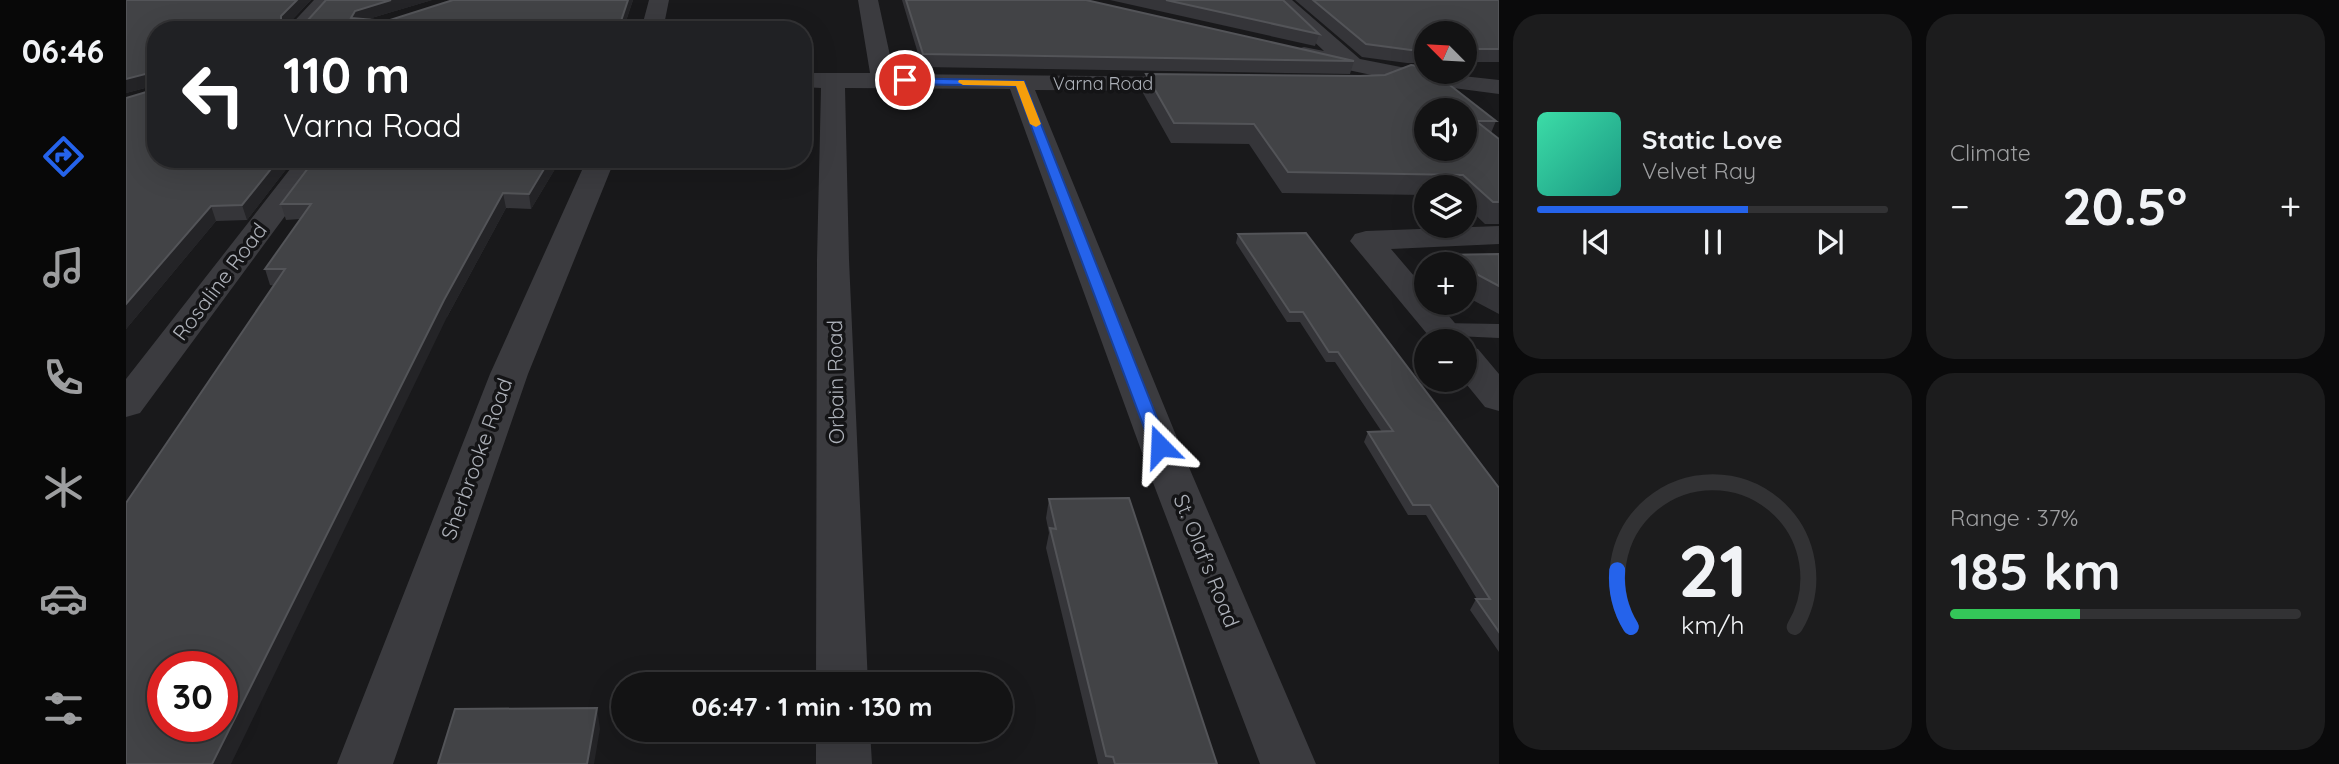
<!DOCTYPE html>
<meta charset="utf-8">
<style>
:root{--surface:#131314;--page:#1c1c1d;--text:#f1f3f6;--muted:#9d9ea0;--line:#323234;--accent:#2563eb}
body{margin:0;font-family:Quicksand,sans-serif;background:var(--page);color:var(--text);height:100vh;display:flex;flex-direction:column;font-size:26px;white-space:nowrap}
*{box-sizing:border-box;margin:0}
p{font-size:23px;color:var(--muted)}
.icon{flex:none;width:38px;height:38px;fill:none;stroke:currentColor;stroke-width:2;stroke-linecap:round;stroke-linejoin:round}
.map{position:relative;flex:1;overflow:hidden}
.panel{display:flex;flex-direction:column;gap:14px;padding:14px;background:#0a0a0b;width:840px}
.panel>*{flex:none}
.hud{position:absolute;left:21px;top:21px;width:665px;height:147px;border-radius:28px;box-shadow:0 7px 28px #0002,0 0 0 2px var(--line);background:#202124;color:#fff;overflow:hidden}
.needle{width:46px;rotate:294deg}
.controls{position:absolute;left:1288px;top:21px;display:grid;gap:14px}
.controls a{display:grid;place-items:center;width:63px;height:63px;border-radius:50%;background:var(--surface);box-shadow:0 7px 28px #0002,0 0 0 2px var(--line);font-size:35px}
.speed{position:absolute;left:21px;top:651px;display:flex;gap:14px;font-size:35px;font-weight:700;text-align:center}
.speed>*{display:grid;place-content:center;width:91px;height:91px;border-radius:50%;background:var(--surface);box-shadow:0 7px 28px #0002,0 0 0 2px var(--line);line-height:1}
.speed .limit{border:10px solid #d22;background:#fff;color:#111}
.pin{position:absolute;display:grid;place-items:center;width:60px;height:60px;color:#fff;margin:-30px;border:4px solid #fff;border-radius:50%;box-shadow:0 2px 7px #0007}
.me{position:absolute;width:77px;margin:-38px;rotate:339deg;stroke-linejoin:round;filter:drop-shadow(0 0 5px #0008)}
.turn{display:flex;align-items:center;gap:24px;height:147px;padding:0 21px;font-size:32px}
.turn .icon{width:91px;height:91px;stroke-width:2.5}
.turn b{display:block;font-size:49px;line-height:60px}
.big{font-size:52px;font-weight:800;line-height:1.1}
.panel .widget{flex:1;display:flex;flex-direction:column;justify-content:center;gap:10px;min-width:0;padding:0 24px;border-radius:28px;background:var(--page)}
.panel .dial{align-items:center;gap:0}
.dial svg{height:182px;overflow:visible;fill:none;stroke:var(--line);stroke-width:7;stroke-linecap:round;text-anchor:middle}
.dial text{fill:var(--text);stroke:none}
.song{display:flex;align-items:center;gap:21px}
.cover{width:84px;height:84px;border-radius:10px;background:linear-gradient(135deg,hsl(160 70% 55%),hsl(170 70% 35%))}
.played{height:7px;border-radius:4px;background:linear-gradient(90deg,var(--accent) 60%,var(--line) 60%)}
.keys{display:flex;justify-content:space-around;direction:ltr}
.heat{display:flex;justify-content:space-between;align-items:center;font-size:38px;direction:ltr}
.charge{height:10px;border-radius:5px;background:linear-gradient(90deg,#34c759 37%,var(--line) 0)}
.panel .tiles{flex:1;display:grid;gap:14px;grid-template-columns:repeat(2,1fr)}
.trip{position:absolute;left:485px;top:672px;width:402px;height:70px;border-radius:35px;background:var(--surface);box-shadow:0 7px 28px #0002,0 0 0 2px var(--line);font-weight:800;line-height:70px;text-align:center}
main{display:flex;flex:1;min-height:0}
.menu{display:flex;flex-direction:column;width:126px;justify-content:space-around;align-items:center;background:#080808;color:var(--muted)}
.menu .icon{width:49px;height:49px}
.menu .on{color:var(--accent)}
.menu b{font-size:32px;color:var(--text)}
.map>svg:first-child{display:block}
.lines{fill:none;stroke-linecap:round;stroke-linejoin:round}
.lane{fill:#3b3b3f;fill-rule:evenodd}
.street{fill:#3b3b3f;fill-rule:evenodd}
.wall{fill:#353539}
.shaded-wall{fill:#242427}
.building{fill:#424346;stroke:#535458;stroke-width:2;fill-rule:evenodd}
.route{fill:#2563eb;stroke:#184099;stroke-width:2}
.slow{fill:#f59e0b}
.labels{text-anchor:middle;stroke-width:7;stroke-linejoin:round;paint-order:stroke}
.far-street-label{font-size:18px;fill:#adb1b9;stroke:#141416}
.street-label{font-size:21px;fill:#adb1b9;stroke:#141416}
</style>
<main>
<nav class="menu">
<b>06:46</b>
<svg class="icon on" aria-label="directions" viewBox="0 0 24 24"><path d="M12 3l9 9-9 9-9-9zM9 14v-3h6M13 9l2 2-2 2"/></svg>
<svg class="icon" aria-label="music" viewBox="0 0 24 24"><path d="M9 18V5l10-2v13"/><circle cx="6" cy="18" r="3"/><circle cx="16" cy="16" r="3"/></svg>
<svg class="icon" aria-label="phone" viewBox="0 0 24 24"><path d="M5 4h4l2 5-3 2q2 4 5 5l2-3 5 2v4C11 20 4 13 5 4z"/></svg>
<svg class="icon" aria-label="climate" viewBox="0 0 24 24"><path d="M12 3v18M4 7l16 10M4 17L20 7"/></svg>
<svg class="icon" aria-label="car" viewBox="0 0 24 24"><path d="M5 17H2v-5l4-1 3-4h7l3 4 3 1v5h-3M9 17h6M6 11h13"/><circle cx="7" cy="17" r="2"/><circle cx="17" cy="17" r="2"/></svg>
<svg class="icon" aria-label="filters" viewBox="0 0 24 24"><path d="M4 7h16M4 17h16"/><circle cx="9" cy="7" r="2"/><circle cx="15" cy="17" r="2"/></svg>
</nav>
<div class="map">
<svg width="1373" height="764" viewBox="0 0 1373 764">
<rect width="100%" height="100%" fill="#19191b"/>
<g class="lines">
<path class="lane" d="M1316,323l57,1v14l-65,-3 -3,-5 3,-5z"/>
<path class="street" d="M188,0h22l-27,30h-23z
M523,0h20l-6,30h-22z
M732,0h20l16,74 303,3 9,2 3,5 -3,5 -9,2 -162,-1 156,382 125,292h-56l-111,-292 -139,-383 -165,-1 4,172 19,424h-52l1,-424 4,-172 -18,-1v-14h67z
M1144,0h22l68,59 66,13 73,8v14l-99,-13 -104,-22 -4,-5 4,-5 8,-2 20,4z
M172,159h29l-187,254 -14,4v-38z
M461,159h28l-87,215 -135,390h-56l153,-390z
M1373,226v18l-108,5 35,41v13h12l32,38 -3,5 11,3 21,25v37l-14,-4 -22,-27 2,-39h-32l-83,-100 5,-7 11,-3z
M690,730h54l2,34h-56z"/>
</g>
<path class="wall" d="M0,0h185l-19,20h16l18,-20h106l-64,19 19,2 66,-21h180l-10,30h-467v129h138l-47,61 -31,1 -90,108v-231l27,-8v-4l-27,7z
M776,0h184l268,61 -4,13 -428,-7z
M984,0h173l36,34 -4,12z
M1169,0h204v62h-34v-29h-39v30h-19l-45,-6z
M1020,74l350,47 -5,12 8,7v84h-14l-20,-19v-18h-39v8l-144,-2 -33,-49 -78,-1 -28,-50z
M189,159h246l-30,50 -25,-1 -59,109 -177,-32 -5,-16 35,-50 -14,1 -5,-16z
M1112,234l261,254v164l-29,-42 6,-11h1l-51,-84h-18l-44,-73 4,-10h14l-47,-70h-9l-26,-40h-13l-51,-79z
M1373,254v60l-34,-18v-32h-29l4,-9z
M923,499l168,265h-119l-52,-216 3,-15 -3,-15z"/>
<path class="shaded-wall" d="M171,0h14l-27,28 -3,-8v-4z
M265,0h41l-74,22 -7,-4 4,-7z
M502,0h5l-10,30h-5z
M27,72l3,13 -30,8v-14z
M153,159h15l-47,61 -5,-15z
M424,159h11l-30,50 -2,-15z
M377,193l3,15 -59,109 -216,447h-19l232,-464z
M85,206l5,15 -90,108v-25z
M471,708l3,21 -6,35h-7z"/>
<path class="building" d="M0,0h171l-16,16v4h27l18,-20h65l-36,11 -4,7 36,3 66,-21h175l-10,30h-462v129h123l-37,46 -31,1 -85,98v-206l27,-8v-18l-27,7z
M780,0h180l268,61 -431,-7z
M1040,0h117l36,34z
M1187,0h186v49h-34v-16h-39v17h-15l-45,-6z
M1285,65l15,2v5h7l63,49h-20l23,18v63h-6l-30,-27 -175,-3 -34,-48 -80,-1 -28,-49 214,2 25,-1zM1300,110h39v39h-39z
M189,159h235l-21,35 -26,-1 -59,107 -232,464h-86v-261l159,-234h-20l46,-65h-30zM37,667h59v59h-59z
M1180,233l193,255v144l-23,-33h14l-60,-94h-17l-45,-73 25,-1 -55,-79h-9l-26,-40h-13l-52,-78z
M1373,254v32l-34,-18v-4h-7l-18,-9z
M1003,498l88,266h-102l-2,-7 -7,-1 -56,-228 6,1 -7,-30z
M471,708l-10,56h-149l17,-55z"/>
<path class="route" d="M775,78l123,3 144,365 -2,4 -6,2 -9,-6 -135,-360 -111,-2 -4,-1z"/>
<path class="slow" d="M833,80l65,1 17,43 -5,3 -6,-3 -14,-38 -53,-1 -5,-3z"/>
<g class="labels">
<g class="far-street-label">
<text x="977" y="90">Varna Road</text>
</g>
<g class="street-label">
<text transform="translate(94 282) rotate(-53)" y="7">Rosaline Road</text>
<text transform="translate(710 382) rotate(-91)" y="7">Orbain Road</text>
<text transform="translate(351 459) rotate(-70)" y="7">Sherbrooke Road</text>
<text transform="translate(1080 561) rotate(68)" y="7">St. Olaf's Road</text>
</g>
</g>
</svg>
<div class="controls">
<a><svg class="needle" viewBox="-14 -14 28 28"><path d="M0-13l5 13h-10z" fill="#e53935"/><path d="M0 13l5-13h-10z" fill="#9d9ea0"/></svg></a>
<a><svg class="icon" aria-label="sound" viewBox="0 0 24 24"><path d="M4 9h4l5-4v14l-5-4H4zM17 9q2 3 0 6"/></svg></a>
<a><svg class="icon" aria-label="layers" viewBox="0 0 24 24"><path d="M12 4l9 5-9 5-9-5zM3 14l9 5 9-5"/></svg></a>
<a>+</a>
<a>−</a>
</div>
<div class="speed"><div class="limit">30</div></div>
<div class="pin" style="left:779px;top:80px;background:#d93025"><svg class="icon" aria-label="arrive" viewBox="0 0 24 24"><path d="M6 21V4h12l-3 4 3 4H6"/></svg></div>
<svg class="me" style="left:1034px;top:446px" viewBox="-20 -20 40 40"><path d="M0-17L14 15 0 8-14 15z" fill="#2563eb" stroke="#fff" stroke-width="4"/></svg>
<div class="trip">06:47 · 1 min · 130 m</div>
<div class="hud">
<div class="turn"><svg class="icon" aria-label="left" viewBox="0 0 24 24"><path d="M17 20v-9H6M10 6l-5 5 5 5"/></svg><div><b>110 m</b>Varna Road</div></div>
</div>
</div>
<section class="panel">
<div class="tiles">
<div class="widget">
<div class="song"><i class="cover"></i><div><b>Static Love</b><p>Velvet Ray</p></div></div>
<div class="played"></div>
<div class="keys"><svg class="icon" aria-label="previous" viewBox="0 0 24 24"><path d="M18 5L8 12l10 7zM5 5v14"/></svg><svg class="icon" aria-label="pause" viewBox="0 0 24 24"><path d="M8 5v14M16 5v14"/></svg><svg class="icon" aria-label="next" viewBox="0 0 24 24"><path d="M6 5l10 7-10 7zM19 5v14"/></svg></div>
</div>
<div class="widget"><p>Climate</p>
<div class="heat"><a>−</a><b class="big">20.5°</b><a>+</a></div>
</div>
<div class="widget dial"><svg viewBox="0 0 100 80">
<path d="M14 69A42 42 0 1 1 86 69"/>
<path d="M14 69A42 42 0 0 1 8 44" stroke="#2563eb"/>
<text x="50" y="56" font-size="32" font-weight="700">21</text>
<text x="50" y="72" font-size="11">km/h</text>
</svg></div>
<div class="widget"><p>Range · 37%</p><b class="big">185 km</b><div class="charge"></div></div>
</div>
</section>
</main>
